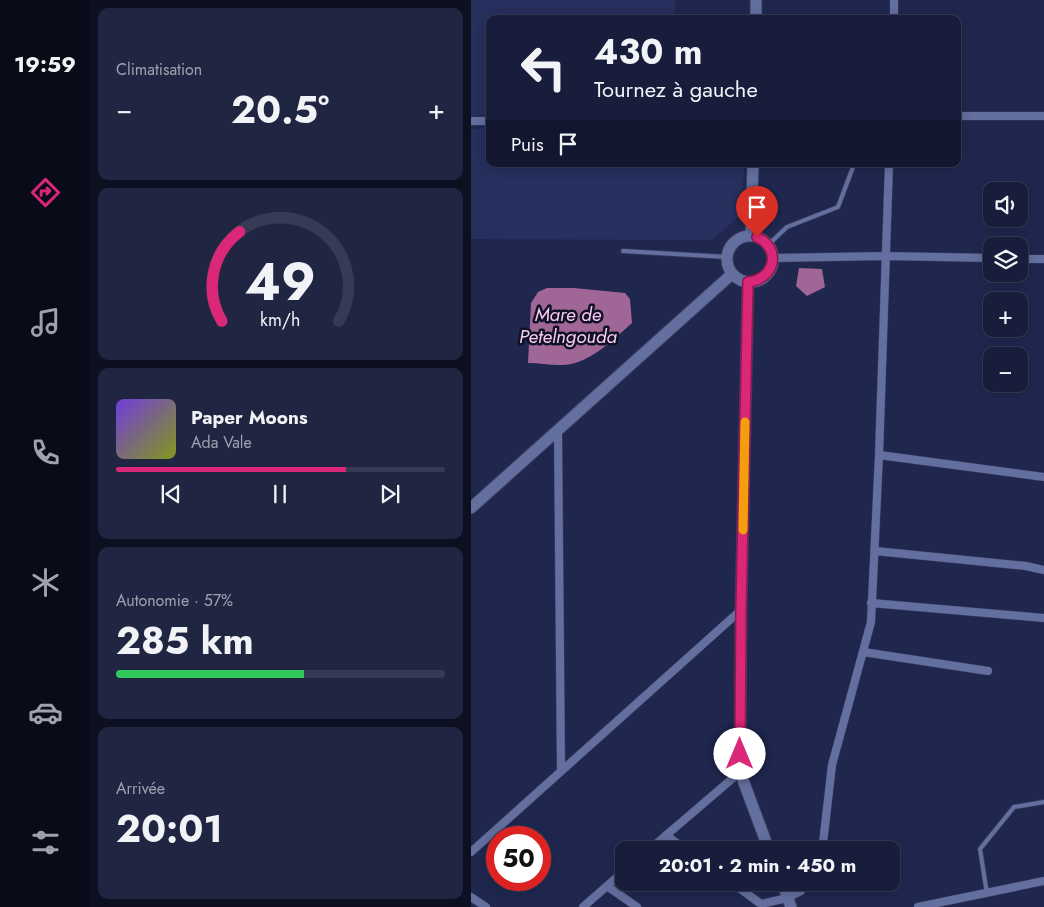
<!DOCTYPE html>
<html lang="fr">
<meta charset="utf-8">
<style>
:root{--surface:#171d3b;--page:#202642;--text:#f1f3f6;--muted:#9ea2af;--line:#363b55;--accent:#db2777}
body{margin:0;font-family:Jost,sans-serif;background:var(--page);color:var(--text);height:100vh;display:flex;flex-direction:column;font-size:19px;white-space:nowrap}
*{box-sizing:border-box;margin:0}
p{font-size:16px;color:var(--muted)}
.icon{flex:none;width:28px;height:28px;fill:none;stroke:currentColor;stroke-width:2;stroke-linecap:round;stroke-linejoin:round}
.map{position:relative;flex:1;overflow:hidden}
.details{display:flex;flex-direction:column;gap:8px;padding:8px;background:#0d1020;width:381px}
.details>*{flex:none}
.top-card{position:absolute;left:15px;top:15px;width:475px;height:152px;border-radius:10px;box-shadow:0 2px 12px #0003,0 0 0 1px var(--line);background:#171d3b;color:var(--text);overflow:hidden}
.controls{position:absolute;left:512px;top:182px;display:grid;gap:10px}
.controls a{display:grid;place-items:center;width:45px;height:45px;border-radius:10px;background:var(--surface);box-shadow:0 2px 12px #0003,0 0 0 1px var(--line);font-size:25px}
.speed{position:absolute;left:15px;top:826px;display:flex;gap:10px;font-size:25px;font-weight:700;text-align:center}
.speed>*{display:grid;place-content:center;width:65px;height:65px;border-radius:50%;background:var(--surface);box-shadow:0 2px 12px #0003,0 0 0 1px var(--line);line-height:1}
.speed .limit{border:8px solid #d22;background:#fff;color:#111}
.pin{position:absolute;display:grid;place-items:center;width:42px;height:42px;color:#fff;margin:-51px -21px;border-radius:50% 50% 50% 0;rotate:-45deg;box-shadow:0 0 5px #0007}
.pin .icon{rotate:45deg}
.me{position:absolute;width:55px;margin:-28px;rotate:0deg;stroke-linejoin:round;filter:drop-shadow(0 0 4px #0008)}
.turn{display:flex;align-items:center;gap:18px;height:105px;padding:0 25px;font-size:22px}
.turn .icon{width:65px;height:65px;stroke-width:2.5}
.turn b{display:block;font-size:35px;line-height:42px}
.then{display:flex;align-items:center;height:48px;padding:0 25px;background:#0003;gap:10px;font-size:19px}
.big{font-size:38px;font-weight:700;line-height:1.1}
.details .tile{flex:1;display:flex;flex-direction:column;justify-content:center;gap:8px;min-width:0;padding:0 18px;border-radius:10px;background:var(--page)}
.details .dial{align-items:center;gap:0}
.dial svg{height:130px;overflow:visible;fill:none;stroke:var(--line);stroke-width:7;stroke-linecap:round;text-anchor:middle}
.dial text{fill:var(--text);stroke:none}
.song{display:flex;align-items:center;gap:15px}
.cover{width:60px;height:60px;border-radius:8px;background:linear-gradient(135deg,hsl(260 70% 55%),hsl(70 70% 35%))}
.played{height:5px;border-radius:2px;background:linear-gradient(90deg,var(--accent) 70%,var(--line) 70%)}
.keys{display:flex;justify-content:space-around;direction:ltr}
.heat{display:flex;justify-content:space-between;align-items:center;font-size:28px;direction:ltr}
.charge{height:8px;border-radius:4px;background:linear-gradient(90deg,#34c759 57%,var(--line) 0)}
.trip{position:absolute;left:144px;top:841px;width:285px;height:50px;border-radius:10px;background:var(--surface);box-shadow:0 2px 12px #0003,0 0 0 1px var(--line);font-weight:700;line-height:50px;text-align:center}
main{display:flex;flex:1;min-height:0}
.dock{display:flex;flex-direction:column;width:90px;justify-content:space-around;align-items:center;background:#090c18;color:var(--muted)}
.dock .icon{width:35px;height:35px}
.dock .selected{color:var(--accent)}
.dock b{font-size:22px;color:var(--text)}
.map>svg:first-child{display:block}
.built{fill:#262f5d}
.water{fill:#a06696}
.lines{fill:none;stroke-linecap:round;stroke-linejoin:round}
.service-casing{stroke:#3b3f60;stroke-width:5.5}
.minor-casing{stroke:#3b3f60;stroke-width:9}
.secondary-casing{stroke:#3b3f60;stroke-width:13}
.service{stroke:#636f9e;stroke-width:4}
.minor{stroke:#636f9e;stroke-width:8}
.secondary{stroke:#636f9e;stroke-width:11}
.route-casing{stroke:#8e194d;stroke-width:12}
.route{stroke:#db2777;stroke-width:9}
.slow{stroke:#f59e0b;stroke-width:9}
.labels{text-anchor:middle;stroke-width:5;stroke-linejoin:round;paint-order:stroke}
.water-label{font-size:19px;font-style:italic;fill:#fbc9f2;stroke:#0e1224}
</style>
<main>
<nav class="dock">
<b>19:59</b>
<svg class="icon selected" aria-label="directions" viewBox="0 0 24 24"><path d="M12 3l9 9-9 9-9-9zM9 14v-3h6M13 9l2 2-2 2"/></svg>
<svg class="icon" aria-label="music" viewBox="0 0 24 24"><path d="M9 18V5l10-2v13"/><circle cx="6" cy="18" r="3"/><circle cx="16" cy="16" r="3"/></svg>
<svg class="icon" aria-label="phone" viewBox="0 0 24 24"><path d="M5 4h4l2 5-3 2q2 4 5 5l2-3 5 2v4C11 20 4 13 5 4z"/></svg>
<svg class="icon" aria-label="climate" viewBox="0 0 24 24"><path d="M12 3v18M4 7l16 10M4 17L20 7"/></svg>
<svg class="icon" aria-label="car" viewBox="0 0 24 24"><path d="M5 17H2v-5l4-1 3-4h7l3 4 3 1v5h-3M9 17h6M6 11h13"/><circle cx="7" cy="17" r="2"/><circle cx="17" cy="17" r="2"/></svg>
<svg class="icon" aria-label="filters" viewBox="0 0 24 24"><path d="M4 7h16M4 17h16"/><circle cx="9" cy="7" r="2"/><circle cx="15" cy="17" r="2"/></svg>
</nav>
<section class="details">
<div class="tile"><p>Climatisation</p>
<div class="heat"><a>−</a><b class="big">20.5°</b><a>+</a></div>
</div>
<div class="tile dial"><svg viewBox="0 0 100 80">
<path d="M14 69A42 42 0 1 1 86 69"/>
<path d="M14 69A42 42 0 0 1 25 14" stroke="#db2777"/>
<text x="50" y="56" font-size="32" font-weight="700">49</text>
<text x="50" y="72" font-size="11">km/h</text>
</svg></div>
<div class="tile">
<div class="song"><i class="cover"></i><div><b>Paper Moons</b><p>Ada Vale</p></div></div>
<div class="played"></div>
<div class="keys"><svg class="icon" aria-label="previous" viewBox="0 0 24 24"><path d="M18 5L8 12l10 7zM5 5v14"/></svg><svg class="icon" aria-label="pause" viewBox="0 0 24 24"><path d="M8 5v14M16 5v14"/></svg><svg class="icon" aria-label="next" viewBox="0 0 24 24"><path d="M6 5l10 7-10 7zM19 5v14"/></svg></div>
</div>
<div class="tile"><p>Autonomie · 57%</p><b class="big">285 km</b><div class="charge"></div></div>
<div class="tile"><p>Arrivée</p><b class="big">20:01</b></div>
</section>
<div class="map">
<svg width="573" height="907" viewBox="0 0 573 907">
<rect width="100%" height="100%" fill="#1f274f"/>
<path class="built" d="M0,0h204l-1,19h-184v96l-19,1z
M19,128v36h254l-2,50 -30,26 -241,-1v-110z"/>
<path class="water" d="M328,268l23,1 3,18 -18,9 -11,-10z
M76,288h27l51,5 5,6 2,24c-18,16 -38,36 -61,41 -13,3 -30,-1 -43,-1l3,-60 7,-11z"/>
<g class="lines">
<defs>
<path id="service" d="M297,245l19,-18 51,-20 15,-40
M152,251l104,6
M516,894l-7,-45 34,-42 30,-5"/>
<path id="minor" d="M423,19v-19
M486,116h87
M0,121h19
M302,258l113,-2 106,2
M549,259h24
M87,431l3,340
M408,455l165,22
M404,551l151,15 18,4
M400,603l173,15
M392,652l125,19
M195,835l20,15
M178,850l91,-78
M348,850l4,-7 9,-78 39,-143 8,-167 10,-291
M0,852l270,-242
M260,882l30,22 26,-6 14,-7 4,-9
M136,886l30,21
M0,897l15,10
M112,907l40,-35
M447,907l126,-26"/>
<path id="secondary" d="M285,19v-19
M280,235l2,-71
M256 259a23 23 0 1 1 46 0a23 23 0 1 1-46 0Z
M277,282l-7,328 -1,162 29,78
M0,508l261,-234
M311,882l9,25"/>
</defs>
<use href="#service" class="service-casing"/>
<use href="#minor" class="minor-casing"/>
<use href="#secondary" class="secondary-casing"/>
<use href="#service" class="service"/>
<use href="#minor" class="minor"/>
<use href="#secondary" class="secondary"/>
</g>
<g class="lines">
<defs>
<path id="route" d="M269,754l1,-144 7,-328c27,-3 34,-33 9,-45"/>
</defs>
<use href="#route" class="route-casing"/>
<use href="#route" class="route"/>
<path class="slow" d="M272,530l2,-108"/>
</g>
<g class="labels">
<g class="water-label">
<text x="97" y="321">Mare de<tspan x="97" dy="22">Petelngouda</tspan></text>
</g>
</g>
</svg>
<div class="controls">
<a><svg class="icon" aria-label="sound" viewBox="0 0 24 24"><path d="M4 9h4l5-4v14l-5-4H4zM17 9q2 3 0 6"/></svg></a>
<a><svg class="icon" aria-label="layers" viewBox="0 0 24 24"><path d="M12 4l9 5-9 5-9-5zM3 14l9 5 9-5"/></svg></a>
<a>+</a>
<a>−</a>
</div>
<div class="speed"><div class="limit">50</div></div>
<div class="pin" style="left:286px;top:237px;background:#d93025"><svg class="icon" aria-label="arrive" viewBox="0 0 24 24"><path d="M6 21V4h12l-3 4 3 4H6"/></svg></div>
<svg class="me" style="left:269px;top:754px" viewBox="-20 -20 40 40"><circle r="19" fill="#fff"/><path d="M0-13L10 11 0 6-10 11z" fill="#db2777"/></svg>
<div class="trip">20:01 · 2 min · 450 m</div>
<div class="top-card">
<div class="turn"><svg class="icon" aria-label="left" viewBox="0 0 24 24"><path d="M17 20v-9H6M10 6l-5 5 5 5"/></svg><div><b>430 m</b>Tournez à gauche</div></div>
<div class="then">Puis<svg class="icon" aria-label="arrive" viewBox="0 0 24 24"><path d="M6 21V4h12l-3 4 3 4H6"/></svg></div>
</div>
</div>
</main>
